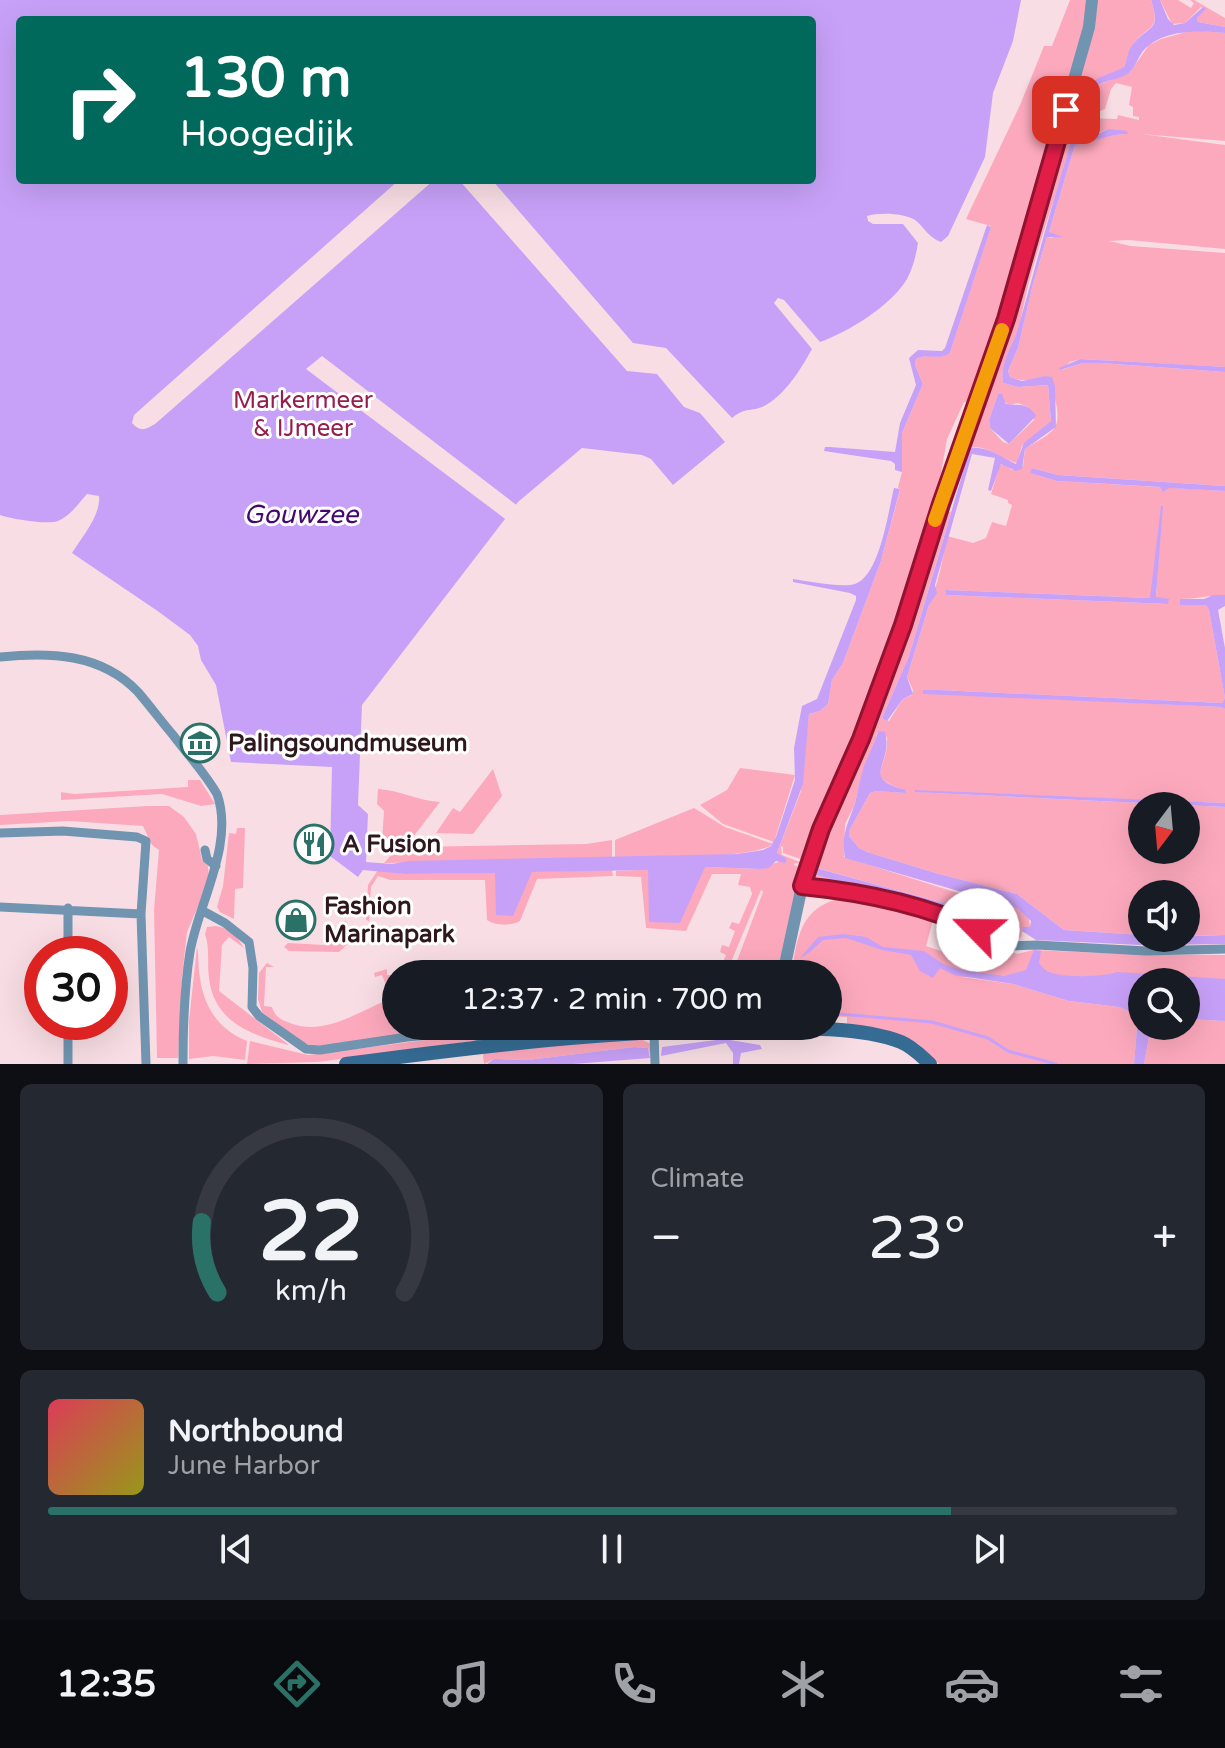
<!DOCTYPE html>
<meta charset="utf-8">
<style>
:root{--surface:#171b24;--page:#242831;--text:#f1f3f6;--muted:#9ea1a6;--line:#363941;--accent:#2a7168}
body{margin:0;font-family:"Varela Round",sans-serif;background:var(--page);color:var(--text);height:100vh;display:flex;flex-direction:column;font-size:30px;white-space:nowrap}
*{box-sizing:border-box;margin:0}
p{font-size:26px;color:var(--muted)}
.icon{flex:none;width:44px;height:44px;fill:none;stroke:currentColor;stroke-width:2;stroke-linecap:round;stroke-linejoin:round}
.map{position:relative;height:1064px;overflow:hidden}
.panel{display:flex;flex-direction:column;gap:20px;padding:20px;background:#0d0f14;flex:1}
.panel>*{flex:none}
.banner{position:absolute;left:16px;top:16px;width:800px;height:168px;border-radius:8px;box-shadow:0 8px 32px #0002;background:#00695c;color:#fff;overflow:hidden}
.needle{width:52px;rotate:196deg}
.buttons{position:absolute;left:1128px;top:792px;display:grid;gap:16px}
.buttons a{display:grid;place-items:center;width:72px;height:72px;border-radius:50%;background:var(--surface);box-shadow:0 8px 32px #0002;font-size:40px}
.speed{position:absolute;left:24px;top:936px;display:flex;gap:16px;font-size:40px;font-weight:700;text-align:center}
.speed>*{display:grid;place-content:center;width:104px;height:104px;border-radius:50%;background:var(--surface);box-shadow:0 8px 32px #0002;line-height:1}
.speed .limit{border:12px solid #d22;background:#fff;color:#111}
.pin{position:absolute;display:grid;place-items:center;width:68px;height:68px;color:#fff;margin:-34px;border-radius:16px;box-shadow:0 4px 12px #0006}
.me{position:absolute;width:88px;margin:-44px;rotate:293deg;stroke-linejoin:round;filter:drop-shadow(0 0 6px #0008)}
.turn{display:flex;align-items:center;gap:28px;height:168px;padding:0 32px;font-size:36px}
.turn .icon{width:104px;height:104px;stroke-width:2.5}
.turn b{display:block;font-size:56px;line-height:68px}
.big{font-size:60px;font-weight:600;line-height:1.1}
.panel .widget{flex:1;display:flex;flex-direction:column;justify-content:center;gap:12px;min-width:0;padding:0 28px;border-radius:12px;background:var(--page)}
.panel .dial{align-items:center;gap:0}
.dial svg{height:208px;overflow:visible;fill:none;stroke:var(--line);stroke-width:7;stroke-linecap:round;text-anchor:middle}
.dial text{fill:var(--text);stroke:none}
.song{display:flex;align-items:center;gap:24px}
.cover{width:96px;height:96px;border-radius:12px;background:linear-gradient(135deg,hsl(350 70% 55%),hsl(60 70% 35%))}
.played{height:8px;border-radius:4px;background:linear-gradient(90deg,var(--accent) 80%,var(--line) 80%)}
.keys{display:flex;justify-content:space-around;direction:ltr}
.heat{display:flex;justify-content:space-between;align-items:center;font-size:44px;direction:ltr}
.panel .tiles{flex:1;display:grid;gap:20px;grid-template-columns:1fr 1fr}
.widget:last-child{grid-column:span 2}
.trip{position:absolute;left:382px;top:960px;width:460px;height:80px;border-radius:40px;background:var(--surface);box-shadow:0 8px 32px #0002;font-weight:600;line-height:80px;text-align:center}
.tabs{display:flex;height:128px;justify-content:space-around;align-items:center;background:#090b0e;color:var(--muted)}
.tabs .icon{width:56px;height:56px}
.tabs .on{color:var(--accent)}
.tabs b{font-size:36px;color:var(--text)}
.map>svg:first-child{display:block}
.green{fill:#fda9bd;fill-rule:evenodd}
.water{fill:#c7a1f8}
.pier{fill:#f8dee4}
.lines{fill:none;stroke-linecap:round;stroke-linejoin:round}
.stream{stroke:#c7a1f8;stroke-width:3}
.minor{stroke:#7194b0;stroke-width:9}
.tertiary{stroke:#7194b0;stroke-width:12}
.secondary{stroke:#366c94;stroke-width:14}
.route-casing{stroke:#92132f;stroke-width:20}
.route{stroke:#e11d48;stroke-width:14}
.slow{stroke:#f59e0b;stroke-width:14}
.labels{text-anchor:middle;stroke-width:6;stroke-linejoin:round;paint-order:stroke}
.park-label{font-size:24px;fill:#961e4c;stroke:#fff}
.poi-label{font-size:24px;font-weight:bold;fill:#2e181e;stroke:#fff;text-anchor:start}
.water-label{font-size:26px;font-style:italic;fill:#440670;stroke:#fff}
</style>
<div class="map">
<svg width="1225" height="1064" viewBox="0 0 1225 1064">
<rect width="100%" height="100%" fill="#f8dee4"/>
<path class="green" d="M1070,0h18l-1,15 -80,288 -35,99h-8l-17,37 -11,62 -57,178 -73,182 -23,-8v-6l-2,-1 1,9 23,9 -10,-1 -1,2 10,4 -25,105h-47l31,-82 -2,-2 -35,84h-16l3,-5 6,2 7,-16 -6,-3 2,-7 7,2 6,-16 -6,-3 3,-6 7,2 13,-30 -2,-7 -12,-2 3,-11h-29l-26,57 -40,-3 -5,-51 -25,-1v-5l89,-4 55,2 26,-10 -9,-6 24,-62 8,-77 11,-3 8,-7 4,-24 11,-17 38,-102 19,-71 -2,-3 4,-15v-39l21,-49 -8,-19 1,-6c10,-6 24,1 34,-6l41,-127 -25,-7 54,-114 24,-59h8z
M1097,0h54c10,31 -1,23 -17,43 -6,8 -6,16 -10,24 -25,15 -38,13 -45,45l-8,-5z
M1160,0h18l13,8 3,-5 -4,-3h4l31,18v9l-27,-5 -1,-4 8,-9 -4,-2 -16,16 -13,1z
M1193,30l32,3v108l-84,-7 84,11v104l-96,-9 -20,1 22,5 94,7v114l-145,-8 -10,3 -9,8 22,-7h18l124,9v114l-167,-11 -26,-7 -1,5 26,8 168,10v104c-15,0 -29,4 -45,4v5l26,1 3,5 16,88 -3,5 -283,-13 -16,3 298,14 4,2v94l-310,-11 310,15v128l-39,1v-42h-44v41l-78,-5 -47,-36 -78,-20 -72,-22 -8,-4 -10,-12v-5l21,-38 6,-2 29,2v-3c-44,-15 -16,-18 -18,-53l-10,-5 -2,14 -11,21 -10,39 -9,18 -1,33 114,36 59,15 12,10 1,9h-7l-2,10c-17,12 -24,-5 -37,-10 -51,-21 -105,-33 -158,-47l-2,4 -13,-4 1,-9 4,4 117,31 52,19 7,-2 1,-4 -6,-4 -174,-48 14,-42 60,-141 56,-174 8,2 -42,144 -27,62 7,3 14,-22 9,-4 1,-5 -6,-13 22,-72c9,-19 14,-47 18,-69l26,7 13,-5 6,-16 14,4 6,-21 -4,-2v-3l-17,-6 9,-29 4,-1 8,6 11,-4 2,-17c8,-6 20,-11 27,-18 13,-13 0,-41 -5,-55 -13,5 -25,6 -37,1l-2,-6 10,-23 15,-64 14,-47 6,1 -4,-6 26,-87c17,-3 33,-11 52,-11l-19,-5 -24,10 -4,-3 1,-18 36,1 1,-4 21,5v-3l-6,-1v-9l-4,-2 3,-18 -16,-4 -5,6 -6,20 -7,3h-16l11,-25 37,-15 19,-27 12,-6zM1162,506l-6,92 12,6 -222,-9 -1,-5 206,8zM1142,806h44v44h-44z
M1072,116l6,1 -3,15c-18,64 -44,127 -55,192 -4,22 -21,36 -17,59l15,4 30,-2 3,36 -29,25 -5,17c-15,-4 -26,-16 -44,-16l-3,1 -7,21 -4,-1 53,-155 57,-196zM998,394l10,11 10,-2 10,4 6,13 -25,24 -6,-2 -13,-14 -1,-8z
M740,768l55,7 -21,67 -51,-18 -23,-19 27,-15z
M493,769l9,27 -29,38 -37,-1 17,-25 7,4z
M188,780h12l15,24 -14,2 -39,-12 -101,6v-8l13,2 114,-7z
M378,789c25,2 37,11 62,13l-27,35 -31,4 2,-30 -7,-7z
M147,806h22l15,11 12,17 6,26 6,6 1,15 -22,51 -5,45 -4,81h-21l-3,-148 5,-60 -7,-5 -9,-19 -74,-5 -69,4v-10z
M694,808l31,19 48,17c-22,16 -126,13 -158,14v-18z
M237,828h8l-2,60 -8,1 -1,30 -14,-7 -3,-5 6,-21 6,-53 7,1z
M612,840v18l-228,5 10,-11 20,-5 172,-3z
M378,870l27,4 207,-4 1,6 -76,3 -17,42c-8,5 -25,5 -33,-1l-2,-40h-95l-12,-4 -7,11 -2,34 -3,-1 2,-35z
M856,897l78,19 -8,30 35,12 14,-19h4l13,10 5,-2 20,7 16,-4 93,4 99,1v44l-39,-17 -225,-5 52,7 56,17 50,6 19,8 -4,49h-195l-22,-21 -70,-19v-7l-19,-1v-42h-36c5,-44 13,-75 64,-77z
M345,921l3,2 -1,8 6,1 -3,10 -11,10 -50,-1 -5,-4 4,-4 36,2z
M216,926c13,2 22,11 28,22l-15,-11 -7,8 -3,46 70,54c-38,-10 -75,-23 -80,-67 -2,-15 1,-30 -4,-44l2,-7z
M197,947c2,8 1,20 3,31 4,29 19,52 47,63l-2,19 -32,-4 -24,3v-38z
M267,963l7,4h-8l-2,39 8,1c3,10 9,13 18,16 32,13 65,-9 95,-22l-3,-7 6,-4 -6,-15 -7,2 -1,-4 13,-4v6h8l1,-6 12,-3v7l20,1h-32v52h123l-83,4 -113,16 -19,-2 -42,-32 -4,-13 1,-26z
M1186,1019l39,2v43h-81l7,-38h35z
M465,1035l15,5 -162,22 -71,2 3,-23 58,14z
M641,1039l10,5v14l-3,-10 -14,-1 -106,13 -34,-1 -10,5 -1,-9 3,-4z"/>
<path class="water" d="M0,0h1021l-8,41 -20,52 -8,64 -37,79 -7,6c-12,-4 -17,-15 -26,-22 -11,-7 -36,-8 -48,-4l1,5 5,3h30l15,19c-2,12 -5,25 -11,36 -16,27 -59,53 -87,63l-36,-42 -6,-2 -4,5 38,46c-11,20 -28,48 -50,58 -13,5 -16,0 -30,11l-66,-70 -33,-5 -141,-163h320v-160h-792v160h379l-265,235 -2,8c8,9 13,7 23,1l279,-244h25l168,191 30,3 27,33 16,6 25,29 -52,43 -22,-26 -9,-4 -60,-7 -64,54 -156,203 -4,100 10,9 -2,48 26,2 16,-3 329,-7 26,-4 8,-4 5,-9 19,-57 -1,-32 8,-42 15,-7 39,-99v-4l-6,-3 -57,-11v-3c15,2 49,9 62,5 25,-9 33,-72 39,-96l6,1 -19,72 -38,102 -11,17 -4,24 -8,7 -11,3 -6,70 -26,69 10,6 -2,4 -9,-2 -7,7 -9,1 -55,-2 -25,56 -31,-1 -1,-52 -116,2 -19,44 -17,-1 -1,-42 -90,1 -42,-4 -5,7 -28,-21 2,-89 -101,-5 -15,-77 -15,-25 -3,-14 -8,-11 -31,-23 -87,-59c10,-16 29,-38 27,-57l-12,-2c-8,9 -17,22 -29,27 -10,4 -47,-2 -58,-6z
M1151,0h9l8,19 6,6 11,-2 18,-16 3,2 -9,9 1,4 27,5v6c-26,-3 -63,-4 -82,18 -5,6 -7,15 -13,21 -7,7 -19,7 -28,11 -18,7 -23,37 -22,54l10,1 18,-9 19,2 1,3c-19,0 -35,8 -53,11l-26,87 14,5h-16l-14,47 -15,64 -10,23 2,6 12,4 24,-5 6,1 3,9 1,41 -31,22 -3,20 -6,2 -15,-7 -10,27 -3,-1 7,-32 -23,-4 -37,131 2,8 -8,12 -22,72 6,17 -10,5 -16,22 -5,-3 27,-62 61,-208c19,-2 31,9 46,16l8,-21 27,-22 -3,-36 -30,2 -15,-4c-4,-22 11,-37 16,-58 16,-56 31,-115 49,-172 6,-18 9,-56 23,-69 8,-9 23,-11 33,-17 4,-8 3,-17 10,-24 17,-19 27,-12 17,-43z
M987,225l4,2 -41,126c-10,8 -24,0 -34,6l-1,6 8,19 -21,49v39l-7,-2v-6l-4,-3 -67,-10 1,-4h5l65,5 5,-29 16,-38 -7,-27 9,-8 24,1 3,-3z
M1080,359l130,7 15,1v5l-124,-9h-18l-23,7 -1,-2z
M998,394h4l4,10c13,2 22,-2 30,12l-27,28 -19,-16 -1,-8z
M1032,468l26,7 167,11v5l-56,-3 -6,4 -3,-5 -103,-6 -27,-8z
M1161,506h2l-7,91 13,2 -1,5 -222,-9 -1,-5 205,8z
M1213,595h12v11l-7,4 7,38v61l-4,-2 -298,-13v-4h16l283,13 3,-5 -16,-88 -3,-5h-26v-6h24z
M878,731l7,1c9,34 -27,45 21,58l-1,3 -29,-2 -6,2 -21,38v5l10,12 8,4 72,22 78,20 47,36 78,5v3l83,-3v9l-84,1 -105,-5 -14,-9 1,-4h7l1,-6 -14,-13 -172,-50c-4,-25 3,-33 10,-55 3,-12 5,-25 9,-37 5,-13 11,-22 14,-35z
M915,790l310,13v4l-310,-15z
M816,868l171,47 7,4 -2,4 -7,2 -52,-19 -117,-31 -3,-3z
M843,934l23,3 17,10 41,4 19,13 19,6 42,6 22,-6 8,-20 7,1 -2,12c3,3 6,8 10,9 13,6 55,5 68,0l108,7v42l-39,-2v-37h-44v44h9l-7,38h-10l4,-49 -19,-8 -50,-6 -56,-17 -59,-9 -14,-7 -7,10 -13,-7 -9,-16 -29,-5 -36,-12 -23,2 -13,12 -10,6 18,-21z
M724,1039l36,6 2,4 -21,4 -2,11h-6v-11l-7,-10 -65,13 1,-9z
M634,1047l14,1 2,10 -77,6h-86l7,-5 34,1z"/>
<path class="pier" d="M322,356l197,151 -11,14 -202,-152z"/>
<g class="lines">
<path class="stream" d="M828,1013l104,9 56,16 20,13 48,13"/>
<path class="minor" d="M0,657c49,-5 101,-4 138,35 12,14 23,29 35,43 15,20 32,38 44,59 18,50 -19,110 -27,158 -6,37 -7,75 -7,112
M0,833l63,-2 74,6 9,4 -5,73 5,150
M205,850l2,9 9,7
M802,886l62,8 71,18 72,34 30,-1 109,6 79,-2
M0,907l141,7
M68,908v46
M203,911l22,12 24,19 4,26 -1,39 7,9 47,33 14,1 87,-13 56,-5 34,11
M68,1022v42
M654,1033l1,31"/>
<path class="tertiary" d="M783,974l19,-88 13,-40 64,-155 67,-204 60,-168 83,-292 3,-27"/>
<path class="secondary" d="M346,1064c134,-18 269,-34 405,-35 45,-1 109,-3 150,13 12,5 20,14 29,22"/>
</g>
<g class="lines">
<defs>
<path id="route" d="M978,930c-55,-26 -116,-38 -176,-44l19,-57 40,-90 42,-114 38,-121 65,-185 60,-209"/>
</defs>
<use href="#route" class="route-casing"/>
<use href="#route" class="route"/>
<path class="slow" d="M935,520l67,-190"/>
</g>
<defs>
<symbol id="museum-ring" viewBox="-11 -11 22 22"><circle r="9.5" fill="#fff" stroke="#2a7168" stroke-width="1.5"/><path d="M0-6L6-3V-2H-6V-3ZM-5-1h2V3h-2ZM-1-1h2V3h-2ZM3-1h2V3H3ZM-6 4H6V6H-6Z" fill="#2a7168"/></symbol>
<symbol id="restaurant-ring" viewBox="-11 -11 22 22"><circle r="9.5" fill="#fff" stroke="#2a7168" stroke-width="1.5"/><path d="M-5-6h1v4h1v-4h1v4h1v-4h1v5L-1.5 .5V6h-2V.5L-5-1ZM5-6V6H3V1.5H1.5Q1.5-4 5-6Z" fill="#2a7168"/></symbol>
<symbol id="shop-ring" viewBox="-11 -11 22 22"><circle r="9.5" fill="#fff" stroke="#2a7168" stroke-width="1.5"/><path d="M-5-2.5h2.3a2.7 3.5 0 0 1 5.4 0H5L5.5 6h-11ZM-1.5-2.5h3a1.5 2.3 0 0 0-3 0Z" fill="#2a7168"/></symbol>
</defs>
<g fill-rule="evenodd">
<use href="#museum-ring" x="178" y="721" width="44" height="44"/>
<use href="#restaurant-ring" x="292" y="822" width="44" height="44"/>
<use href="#shop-ring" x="274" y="898" width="44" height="44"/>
</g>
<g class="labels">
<g class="park-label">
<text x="303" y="408">Markermeer<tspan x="303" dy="28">&amp; IJmeer</tspan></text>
</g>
<g class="poi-label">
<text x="228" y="751">Palingsoundmuseum</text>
<text x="342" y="852">A Fusion</text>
<text x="324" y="914">Fashion<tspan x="324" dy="28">Marinapark</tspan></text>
</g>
<g class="water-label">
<text x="301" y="523">Gouwzee</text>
</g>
</g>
</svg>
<div class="buttons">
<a><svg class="needle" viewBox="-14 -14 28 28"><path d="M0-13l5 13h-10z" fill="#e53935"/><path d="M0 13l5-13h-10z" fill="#9ea1a6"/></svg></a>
<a><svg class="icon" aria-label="sound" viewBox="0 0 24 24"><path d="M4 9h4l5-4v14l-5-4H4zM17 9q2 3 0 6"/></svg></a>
<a><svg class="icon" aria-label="search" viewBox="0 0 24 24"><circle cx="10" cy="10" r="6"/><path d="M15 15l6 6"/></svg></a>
</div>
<div class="speed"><div class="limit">30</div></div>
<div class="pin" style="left:1066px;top:110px;background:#d93025"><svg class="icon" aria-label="arrive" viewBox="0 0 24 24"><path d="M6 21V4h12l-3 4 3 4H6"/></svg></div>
<svg class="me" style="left:978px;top:930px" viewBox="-20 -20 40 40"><circle r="19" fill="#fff"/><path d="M0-13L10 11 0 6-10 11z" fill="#e11d48"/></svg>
<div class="trip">12:37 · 2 min · 700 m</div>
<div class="banner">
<div class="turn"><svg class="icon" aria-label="right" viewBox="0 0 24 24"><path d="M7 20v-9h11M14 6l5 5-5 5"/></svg><div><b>130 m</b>Hoogedijk</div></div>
</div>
</div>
<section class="panel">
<div class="tiles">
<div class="widget dial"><svg viewBox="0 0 100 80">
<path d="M14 69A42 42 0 1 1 86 69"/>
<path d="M14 69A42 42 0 0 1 8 42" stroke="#2a7168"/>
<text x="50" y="56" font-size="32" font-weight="700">22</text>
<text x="50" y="72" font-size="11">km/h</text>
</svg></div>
<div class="widget"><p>Climate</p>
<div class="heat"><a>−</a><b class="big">23°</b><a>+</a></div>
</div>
<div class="widget">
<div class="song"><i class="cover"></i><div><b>Northbound</b><p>June Harbor</p></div></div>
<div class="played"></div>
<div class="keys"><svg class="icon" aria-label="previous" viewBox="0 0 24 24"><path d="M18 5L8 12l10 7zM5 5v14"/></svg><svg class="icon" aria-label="pause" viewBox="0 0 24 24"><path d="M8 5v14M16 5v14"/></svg><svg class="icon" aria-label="next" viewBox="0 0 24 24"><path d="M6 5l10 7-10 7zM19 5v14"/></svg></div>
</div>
</div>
</section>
<nav class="tabs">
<b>12:35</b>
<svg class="icon on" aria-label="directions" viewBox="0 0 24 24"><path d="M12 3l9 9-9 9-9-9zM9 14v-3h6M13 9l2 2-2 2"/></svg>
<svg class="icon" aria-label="music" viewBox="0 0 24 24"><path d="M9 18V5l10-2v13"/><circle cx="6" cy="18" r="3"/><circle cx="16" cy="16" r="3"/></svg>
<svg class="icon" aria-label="phone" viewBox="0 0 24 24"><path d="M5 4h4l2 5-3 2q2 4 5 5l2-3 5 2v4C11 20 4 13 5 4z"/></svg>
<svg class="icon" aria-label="climate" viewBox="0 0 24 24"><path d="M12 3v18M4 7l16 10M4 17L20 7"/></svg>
<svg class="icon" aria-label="car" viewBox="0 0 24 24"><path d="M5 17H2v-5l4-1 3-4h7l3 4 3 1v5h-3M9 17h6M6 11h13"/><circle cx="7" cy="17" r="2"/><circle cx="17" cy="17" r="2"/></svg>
<svg class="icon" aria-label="filters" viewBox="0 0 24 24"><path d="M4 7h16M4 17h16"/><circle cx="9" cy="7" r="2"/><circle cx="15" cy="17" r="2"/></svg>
</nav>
